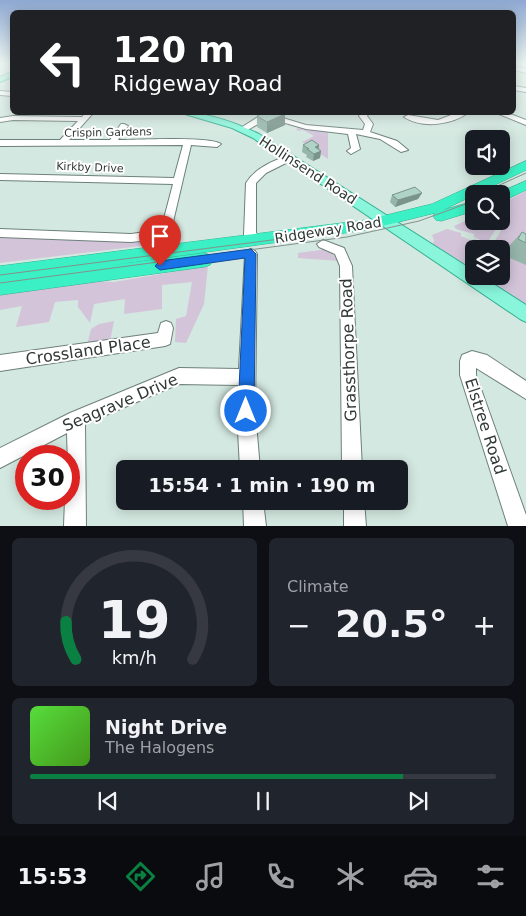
<!DOCTYPE html>
<meta charset="utf-8">
<style>
:root{--surface:#171b24;--page:#20242c;--text:#f1f3f6;--muted:#9ea1a6;--line:#363941;--accent:#0b8043}
body{margin:0;font-family:"DejaVu Sans",sans-serif;background:var(--page);color:var(--text);height:100vh;display:flex;flex-direction:column;font-size:19px;white-space:nowrap}
*{box-sizing:border-box;margin:0}
p{font-size:16px;color:var(--muted)}
.icon{flex:none;width:28px;height:28px;fill:none;stroke:currentColor;stroke-width:2;stroke-linecap:round;stroke-linejoin:round}
.map{position:relative;height:526px;overflow:hidden}
.panel{display:flex;flex-direction:column;gap:12px;padding:12px;background:#0d0f14;flex:1}
.panel>*{flex:none}
.banner{position:absolute;left:10px;top:10px;width:506px;height:105px;border-radius:8px;box-shadow:0 2px 12px #0003;background:#202124;color:#fff;overflow:hidden}
.fabs{position:absolute;left:465px;top:130px;display:grid;gap:10px}
.fabs a{display:grid;place-items:center;width:45px;height:45px;border-radius:8px;background:var(--surface);box-shadow:0 2px 12px #0003;font-size:25px}
.speed{position:absolute;left:15px;top:445px;display:flex;gap:10px;font-size:25px;font-weight:700;text-align:center}
.speed>*{display:grid;place-content:center;width:65px;height:65px;border-radius:50%;background:var(--surface);box-shadow:0 2px 12px #0003;line-height:1}
.speed .limit{border:8px solid #d22;background:#fff;color:#111}
.pin{position:absolute;display:grid;place-items:center;width:42px;height:42px;color:#fff;margin:-51px -21px;border-radius:50% 50% 50% 0;rotate:-45deg;box-shadow:0 0 5px #0007}
.pin .icon{rotate:45deg}
.me{position:absolute;width:55px;margin:-28px;rotate:0deg;stroke-linejoin:round;filter:drop-shadow(0 0 4px #0008)}
.turn{display:flex;align-items:center;gap:18px;height:105px;padding:0 20px;font-size:22px}
.turn .icon{width:65px;height:65px;stroke-width:2.5}
.turn b{display:block;font-size:35px;line-height:42px}
.big{font-size:38px;font-weight:800;line-height:1.1}
.panel .tile{flex:1;display:flex;flex-direction:column;justify-content:center;gap:8px;min-width:0;padding:0 18px;border-radius:8px;background:var(--page)}
.panel .dial{align-items:center;gap:0}
.dial svg{height:130px;overflow:visible;fill:none;stroke:var(--line);stroke-width:7;stroke-linecap:round;text-anchor:middle}
.dial text{fill:var(--text);stroke:none}
.song{display:flex;align-items:center;gap:15px}
.cover{width:60px;height:60px;border-radius:8px;background:linear-gradient(135deg,hsl(110 70% 55%),hsl(100 70% 35%))}
.played{height:5px;border-radius:2px;background:linear-gradient(90deg,var(--accent) 80%,var(--line) 80%)}
.keys{display:flex;justify-content:space-around;direction:ltr}
.heat{display:flex;justify-content:space-between;align-items:center;font-size:28px;direction:ltr}
.panel .tiles{flex:1;display:grid;gap:12px;grid-template-columns:1fr 1fr}
.tile:last-child{grid-column:span 2}
.trip{position:absolute;left:116px;top:460px;width:292px;height:50px;border-radius:8px;background:var(--surface);box-shadow:0 2px 12px #0003;font-weight:800;line-height:50px;text-align:center}
.tab-bar{display:flex;height:80px;justify-content:space-around;align-items:center;background:#090b0e;color:var(--muted)}
.tab-bar .icon{width:35px;height:35px}
.tab-bar .selected{color:var(--accent)}
.tab-bar b{font-size:22px;color:var(--text)}
.map>svg:first-child{display:block}
.green{fill:#d3c4da}
.lines{fill:none;stroke-linecap:round;stroke-linejoin:round}
.minor-casing{stroke:#6d8079;stroke-width:2}
.major-casing{stroke:#37b092;stroke-width:2}
.highway-casing{stroke:#37b092;stroke-width:1}
.minor{fill:#fff;fill-rule:evenodd}
.major{fill:#89f6dc;fill-rule:evenodd}
.highway{fill:#3af0c4;fill-rule:evenodd}
.tram{stroke:#83928c;stroke-width:1}
.wall{fill:#96b6ab}
.shaded-wall{fill:#7a948b}
.building{fill:#afd4c7;stroke:#7a948b}
.route{fill:#1a73e8;stroke:#114b97}
.labels{text-anchor:middle;stroke-width:4;stroke-linejoin:round;paint-order:stroke}
.far-street-label{font-size:11px;fill:#313936;stroke:#fff}
.street-label{font-size:14px;fill:#313936;stroke:#fff}
.near-street-label{font-size:16px;fill:#313936;stroke:#fff}
</style>
<div class="map">
<svg width="526" height="526" viewBox="0 0 526 526">
<rect width="100%" height="100%" fill="#d3e8e0"/>
<path class="green" d="M298,127l30,5v27l-26,-17 12,-6 -11,-6 -4,1 -3,-1z
M526,191v114l-44,-29h19v-27h-11l16,-27 -5,-2v-16z
M474,217v4l26,2 -13,20 -13,-6v-3l-18,-5 -2,-3z
M447,229l14,4v3l11,5 2,-2 11,5 -2,5h-9v15l-3,5 -38,-25 1,-4 -2,-5z
M0,237l153,2 4,5 -157,19z
M328,249l11,12 -41,-3v-5z
M208,266l-4,38 -18,39 -11,-1 1,-23 10,-3 6,-34 -30,3v24l-38,5 1,-15 -31,5 -4,19 -12,-16v-7l-23,2 -6,20 -33,5 6,-21 -22,4v-17l93,-12 21,1z
M114,321l-4,20 -23,4 4,-16 8,-5z"/>
<g class="lines">
<defs>
<path id="minor" d="M514,66l12,3v4l-12,-3z
M514,86l12,2v4l-12,-2z
M0,91l12,1v4l-12,-1z
M86,112h8l-25,28h41l11,-16h3l4,2 -10,14c18,0 92,-4 103,4l-4,3 -26,-2 -26,111h-8l-2,-3 4,-14 -28,3 -131,-5v-8l131,5 30,-4 12,-46 -173,-4v-6l174,4 9,-33 -183,1v-6h60l18,-19 -65,-1 -13,2v-4l13,-2 69,1z
M266,112h9l-2,3 33,10 57,5 2,-6 -6,-8 3,-4h8l-3,4 6,8 -3,8 27,9 11,9 -7,2 -21,-13 -24,-5 4,15 -9,5 -4,-3 4,-3 -3,-14 -42,-5 -38,-11 -22,13 -7,-2z
M459,112h10c-17,13 -46,17 -65,5l4,-2 30,5z
M494,112h11l21,8v5z
M289,155l3,1v4l-26,13 -10,10v50l9,7 -2,3h-8l-11,-8 2,-52c9,-15 27,-22 43,-28z
M323,240l21,8 8,18 10,203h-20l-2,-203 -5,-12 -16,-7 -2,-3z
M251,249l4,2 2,3 -2,157 5,58h-20l-3,-58 1,-26 -59,-1 -94,40 1,102h-22l1,-27h4l-2,-66 -67,35v-20l70,-35 109,-45 60,1 6,-115 2,-3z
M166,321l5,2 2,5 -3,16 -5,2 -165,25v-16l158,-22 3,-10z
M472,351l15,4 39,26v18l-50,-31v7l50,140v11h-18l-48,-151v-14l2,-6z
M243,501h20l3,25h-22z
M344,501h20l2,25h-22z"/>
<path id="major" d="M12,72v5l-12,5v-5z
M178,112c28,0 56,10 81,22l215,137v5h7l45,29v17l-6,-3 -267,-181 -21,-10z"/>
<path id="highway" d="M526,161v9l-83,40 31,-9v10l-33,10 -5,-1 -3,-4 2,-3 -69,17 -261,36 99,-13 6,2 3,5 -3,5 -6,2 -204,28v-29l366,-46 66,-16z
M526,181v9l-25,12v-8h-5z"/>
</defs>
<use href="#minor" class="minor-casing"/>
<use href="#major" class="major-casing"/>
<use href="#highway" class="highway-casing"/>
<use href="#minor" class="minor"/>
<use href="#major" class="major"/>
<use href="#highway" class="highway"/>
<path class="tram" d="M480,194l46,-21
M0,275l342,-44
M0,283l347,-46 72,-16 55,-20"/>
</g>
<path class="wall" d="M285,114v11l-18,8 -10,-6v-11z
M303,145h16v4l2,2 -1,7 -7,3 -7,-4 1,-2 -5,-3z
M422,193l-4,6 -23,8 -5,-5 2,-7z
M522,232l4,2v31l-23,-10 4,-7z"/>
<path class="shaded-wall" d="M285,114v11l-18,8v-11z
M319,145l-1,7 3,-1 -1,7 -7,3 2,-14z
M422,193l-4,6 -23,8 3,-7z"/>
<path class="building" d="M265,112h14l6,2 -18,8 -10,-6z
M312,140l7,5 -4,2 6,4 -7,3 -7,-5h2l-6,-4z
M415,187l7,6 -24,7 -6,-5z
M522,232l4,2v9l-8,-4z"/>
<linearGradient id="sky" x2="0" y2="1"><stop stop-color="#8ea8d2"/><stop offset="0.46" stop-color="#ebf5f1"/><stop offset="1" stop-color="#ebf5f1" stop-opacity="0"/></linearGradient>
<rect width="526" height="138" fill="url(#sky)"/>
<path class="route" d="M251,249l5,5 -2,157 -2,6 -6,2 -6,-2 -2,-6 7,-153 -85,12 -5,-4 5,-5z"/>
<g class="labels">
<g class="far-street-label">
<text transform="translate(108 132) rotate(-1)" y="4">Crispin Gardens</text>
<text transform="translate(90 167) rotate(2)" y="4">Kirkby Drive</text>
</g>
<g class="street-label">
<text transform="translate(308 170) rotate(33)" y="5">Hollinsend Road</text>
<text transform="translate(328 230) rotate(-9)" y="5">Ridgeway Road</text>
</g>
<g class="near-street-label">
<text transform="translate(88 350) rotate(-8)" y="6">Crossland Place</text>
<text transform="translate(348 350) rotate(-92)" y="6">Grassthorpe Road</text>
<text transform="translate(120 402) rotate(-23)" y="6">Seagrave Drive</text>
<text transform="translate(486 426) rotate(72)" y="6">Elstree Road</text>
</g>
</g>
</svg>
<div class="fabs">
<a><svg class="icon" aria-label="sound" viewBox="0 0 24 24"><path d="M4 9h4l5-4v14l-5-4H4zM17 9q2 3 0 6"/></svg></a>
<a><svg class="icon" aria-label="search" viewBox="0 0 24 24"><circle cx="10" cy="10" r="6"/><path d="M15 15l6 6"/></svg></a>
<a><svg class="icon" aria-label="layers" viewBox="0 0 24 24"><path d="M12 4l9 5-9 5-9-5zM3 14l9 5 9-5"/></svg></a>
</div>
<div class="speed"><div class="limit">30</div></div>
<div class="pin" style="left:160px;top:266px;background:#d93025"><svg class="icon" aria-label="arrive" viewBox="0 0 24 24"><path d="M6 21V4h12l-3 4 3 4H6"/></svg></div>
<svg class="me" style="left:246px;top:411px" viewBox="-20 -20 40 40"><circle r="17" fill="#1a73e8" stroke="#fff" stroke-width="3"/><path d="M0-11L8 9 0 5-8 9z" fill="#fff"/></svg>
<div class="trip">15:54 · 1 min · 190 m</div>
<div class="banner">
<div class="turn"><svg class="icon" aria-label="left" viewBox="0 0 24 24"><path d="M17 20v-9H6M10 6l-5 5 5 5"/></svg><div><b>120 m</b>Ridgeway Road</div></div>
</div>
</div>
<section class="panel">
<div class="tiles">
<div class="tile dial"><svg viewBox="0 0 100 80">
<path d="M14 69A42 42 0 1 1 86 69"/>
<path d="M14 69A42 42 0 0 1 8 46" stroke="#0b8043"/>
<text x="50" y="56" font-size="32" font-weight="700">19</text>
<text x="50" y="72" font-size="11">km/h</text>
</svg></div>
<div class="tile"><p>Climate</p>
<div class="heat"><a>−</a><b class="big">20.5°</b><a>+</a></div>
</div>
<div class="tile">
<div class="song"><i class="cover"></i><div><b>Night Drive</b><p>The Halogens</p></div></div>
<div class="played"></div>
<div class="keys"><svg class="icon" aria-label="previous" viewBox="0 0 24 24"><path d="M18 5L8 12l10 7zM5 5v14"/></svg><svg class="icon" aria-label="pause" viewBox="0 0 24 24"><path d="M8 5v14M16 5v14"/></svg><svg class="icon" aria-label="next" viewBox="0 0 24 24"><path d="M6 5l10 7-10 7zM19 5v14"/></svg></div>
</div>
</div>
</section>
<nav class="tab-bar">
<b>15:53</b>
<svg class="icon selected" aria-label="directions" viewBox="0 0 24 24"><path d="M12 3l9 9-9 9-9-9zM9 14v-3h6M13 9l2 2-2 2"/></svg>
<svg class="icon" aria-label="music" viewBox="0 0 24 24"><path d="M9 18V5l10-2v13"/><circle cx="6" cy="18" r="3"/><circle cx="16" cy="16" r="3"/></svg>
<svg class="icon" aria-label="phone" viewBox="0 0 24 24"><path d="M5 4h4l2 5-3 2q2 4 5 5l2-3 5 2v4C11 20 4 13 5 4z"/></svg>
<svg class="icon" aria-label="climate" viewBox="0 0 24 24"><path d="M12 3v18M4 7l16 10M4 17L20 7"/></svg>
<svg class="icon" aria-label="car" viewBox="0 0 24 24"><path d="M5 17H2v-5l4-1 3-4h7l3 4 3 1v5h-3M9 17h6M6 11h13"/><circle cx="7" cy="17" r="2"/><circle cx="17" cy="17" r="2"/></svg>
<svg class="icon" aria-label="filters" viewBox="0 0 24 24"><path d="M4 7h16M4 17h16"/><circle cx="9" cy="7" r="2"/><circle cx="15" cy="17" r="2"/></svg>
</nav>
